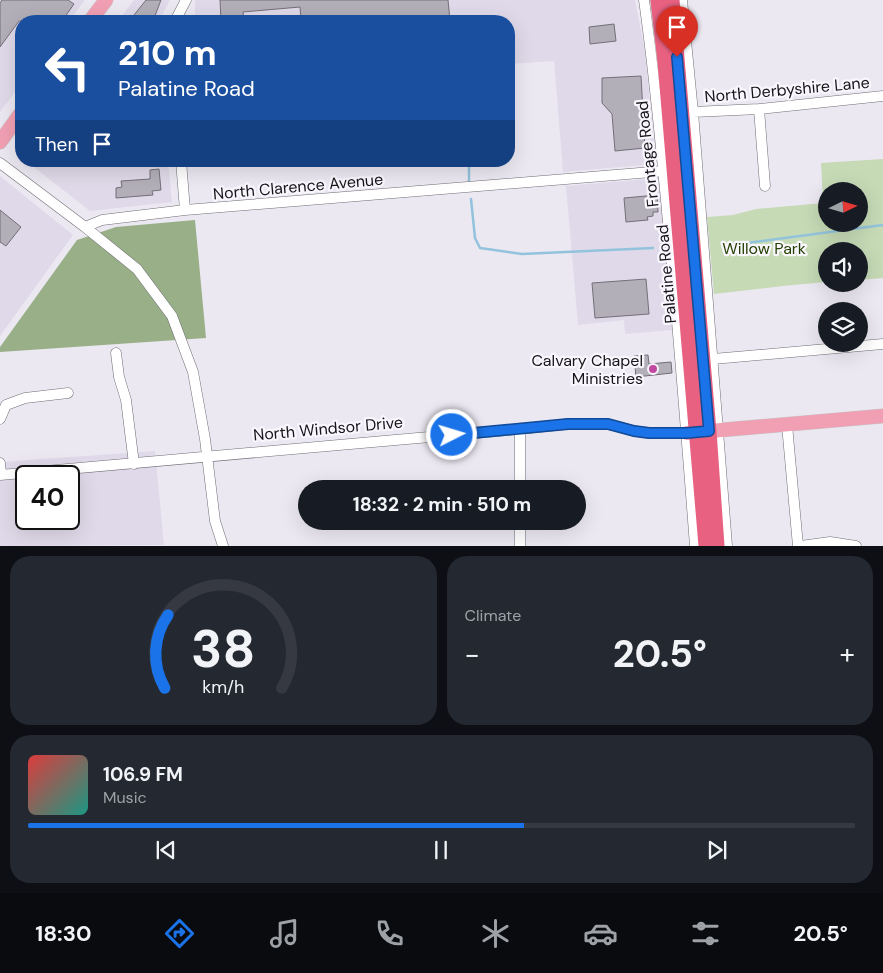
<!DOCTYPE html>
<meta charset="utf-8">
<style>
:root{--surface:#171b24;--page:#242831;--text:#f1f3f6;--muted:#9ea1a6;--line:#363941;--accent:#1a73e8}
body{margin:0;font-family:"DM Sans",sans-serif;background:var(--page);color:var(--text);height:100vh;display:flex;flex-direction:column;font-size:19px;white-space:nowrap}
*{box-sizing:border-box;margin:0}
p{font-size:16px;color:var(--muted)}
.icon{flex:none;width:28px;height:28px;fill:none;stroke:currentColor;stroke-width:2;stroke-linecap:round;stroke-linejoin:round}
.map{position:relative;height:546px;overflow:hidden}
.drawer{display:flex;flex-direction:column;gap:10px;padding:10px;background:#0d0f14;flex:1}
.drawer>*{flex:none}
.banner{position:absolute;left:15px;top:15px;width:500px;height:152px;border-radius:20px;box-shadow:0 5px 20px #0002;background:#1a4fa0;color:#fff;overflow:hidden}
.needle{width:32px;rotate:85deg}
.fabs{position:absolute;left:818px;top:182px;display:grid;gap:10px}
.fabs a{display:grid;place-items:center;width:50px;height:50px;border-radius:50%;background:var(--surface);box-shadow:0 5px 20px #0002;font-size:25px}
.speed{position:absolute;left:15px;top:465px;display:flex;gap:10px;font-size:25px;font-weight:700;text-align:center}
.speed>*{display:grid;place-content:center;width:65px;height:65px;border-radius:50%;background:var(--surface);box-shadow:0 5px 20px #0002;line-height:1}
.speed .limit{border:2px solid #111;border-radius:8px;background:#fff;color:#111}
.pin{position:absolute;display:grid;place-items:center;width:42px;height:42px;color:#fff;margin:-51px -21px;border-radius:50% 50% 50% 0;rotate:-45deg;box-shadow:0 0 5px #0007}
.pin .icon{rotate:45deg}
.me{position:absolute;width:55px;margin:-28px;rotate:85deg;stroke-linejoin:round;filter:drop-shadow(0 0 4px #0008)}
.turn{display:flex;align-items:center;gap:18px;height:105px;padding:0 20px;font-size:22px}
.turn .icon{width:65px;height:65px;stroke-width:2.5}
.turn b{display:block;font-size:35px;line-height:42px}
.then{display:flex;align-items:center;height:48px;padding:0 20px;background:#0003;gap:10px;font-size:19px}
.big{font-size:38px;font-weight:700;line-height:1.1}
.drawer .tile{flex:1;display:flex;flex-direction:column;justify-content:center;gap:8px;min-width:0;padding:0 18px;border-radius:20px;background:var(--page)}
.drawer .dial{align-items:center;gap:0}
.dial svg{height:130px;overflow:visible;fill:none;stroke:var(--line);stroke-width:7;stroke-linecap:round;text-anchor:middle}
.dial text{fill:var(--text);stroke:none}
.song{display:flex;align-items:center;gap:15px}
.cover{width:60px;height:60px;border-radius:8px;background:linear-gradient(135deg,hsl(0 70% 55%),hsl(170 70% 35%))}
.played{height:5px;border-radius:2px;background:linear-gradient(90deg,var(--accent) 60%,var(--line) 60%)}
.keys{display:flex;justify-content:space-around;direction:ltr}
.heat{display:flex;justify-content:space-between;align-items:center;font-size:28px;direction:ltr}
.drawer .tiles{flex:1;display:grid;gap:10px;grid-template-columns:1fr 1fr}
.tile:last-child{grid-column:span 2}
.trip{position:absolute;left:298px;top:480px;width:288px;height:50px;border-radius:25px;background:var(--surface);box-shadow:0 5px 20px #0002;font-weight:700;line-height:50px;text-align:center}
.dock{display:flex;height:80px;justify-content:space-around;align-items:center;background:#090b0e;color:var(--muted)}
.dock .icon{width:35px;height:35px}
.dock .selected{color:var(--accent)}
.dock b{font-size:22px;color:var(--text)}
.map>svg:first-child{display:block}
.built{fill:#e0d9e9;fill-rule:evenodd}
.green{fill:#c6dab6;fill-rule:evenodd}
.forest{fill:#98af87}
.lines{fill:none;stroke-linecap:round;stroke-linejoin:round}
.stream{stroke:#93c3dc;stroke-width:2.5}
.building{fill:#b3afb8;stroke:#736f78}
.minor-casing{stroke:#706d75;stroke-width:11}
.major-casing{stroke:#c7c7c8;stroke-width:15}
.highway-casing{stroke:#c7c7c8;stroke-width:16}
.minor{stroke:#fff;stroke-width:10}
.major{stroke:#f1a0b3;stroke-width:14}
.highway{stroke:#e86181;stroke-width:15}
.route-casing{stroke:#114b97;stroke-width:12}
.route{stroke:#1a73e8;stroke-width:9}
.poi-dot{fill:#c14aa0;stroke:#f9f6fe;stroke-width:2}
.labels{text-anchor:middle;stroke-width:4.5;stroke-linejoin:round;paint-order:stroke}
.street-label{font-size:16px;fill:#161518;stroke:#f9f6fe}
.park-label{font-size:16px;fill:#254102;stroke:#f9f6fe}
.poi-label{font-size:16px;fill:#161518;stroke:#f9f6fe;text-anchor:end}
</style>
<div class="map">
<svg width="883" height="546" viewBox="0 0 883 546">
<rect width="100%" height="100%" fill="#ece8f2"/>
<path class="built" d="M0,0h85l-16,21h-48v63l-21,28z
M134,0h36l-11,21h-41z
M195,0h440l10,51 11,113 -93,8 -9,-111 -45,3v-43h-319l5,-7z
M26,161h142l4,41 -82,9z
M0,176l73,59 -73,101z
M660,178l13,152 -48,4 -1,-14 -46,5 -12,-139z
M155,451l9,94 -164,1v-84zM26,476h43v43h-43z"/>
<path class="green" d="M883,159v119l-24,2v-29h-33v31l-43,4 -69,8 -7,-77 26,-2 23,-6 67,-6 -2,-40zM826,191h33v33h-33z"/>
<path class="forest" d="M195,220l11,118 -206,14v-5l77,-107 39,-13z"/>
<g class="lines">
<path class="stream" d="M469,181v-20
M471,199l4,39 5,10 42,6 131,-6
M731,245l152,-20"/>
</g>
<path class="building" d="M2,0h66l6,4 -12,17h-43l-19,26v-44z
M146,0h15l-8,21h-10l-9,-6z
M220,0h228l2,21h-149l-1,-14 -57,5 1,9h-23z
M614,24l2,17 -26,3 -1,-17z
M641,76l4,72 -30,3 -3,-37 -10,-11v-25z
M159,169l2,21 -9,1 1,4 -37,3v-10l6,-1 -1,-6 29,-2v-9z
M657,195l1,17h-5v4l-6,1 1,3 -22,2 -2,-24z
M0,210l21,17 -15,19 -6,-4z
M646,279l3,35 -54,4 -3,-35z
M648,355l1,9 22,-2 1,11 -36,4 -2,-21z"/>
<g class="lines">
<defs>
<path id="minor" d="M644,0c11,77 18,155 25,233 10,104 18,208 26,313
M682,0l11,112 34,434
M175,21l11,-21
M759,109l6,77
M693,112l66,-3 124,-13
M181,161l4,49
M0,163l85,64 52,42 35,47 21,56 12,67 10,82 8,25
M85,227l17,-7 83,-10 479,-39
M116,353l3,24 7,23 8,64
M713,359l170,-15
M0,419l6,-14 19,-7 43,-5
M787,425l11,121
M0,463l1,12
M0,475l520,-46 48,-5h40l26,7 15,2h38
M520,489v-60
M520,546v-25
M801,546l29,-4 26,4"/>
<path id="major" d="M90,21l16,-21
M0,142l21,-29
M687,433l196,-17"/>
<path id="highway" d="M658,0l7,62 41,484
M672,0l37,431 8,115"/>
</defs>
<use href="#minor" class="minor-casing"/>
<use href="#major" class="major-casing"/>
<use href="#highway" class="highway-casing"/>
<use href="#minor" class="minor"/>
<use href="#major" class="major"/>
<use href="#highway" class="highway"/>
</g>
<g class="lines">
<defs>
<path id="route" d="M452,435l116,-11h40l26,7 15,2h38l22,-2 -32,-374"/>
</defs>
<use href="#route" class="route-casing"/>
<use href="#route" class="route"/>
</g>
<circle class="poi-dot" cx="653" cy="369" r="5"/>
<g class="labels">
<g class="street-label">
<text transform="translate(787 89) rotate(-5)" y="6">North Derbyshire Lane</text>
<text transform="translate(647 154) rotate(-96)" y="6">Frontage Road</text>
<text transform="translate(298 186) rotate(-5)" y="6">North Clarence Avenue</text>
<text transform="translate(666 274) rotate(-95)" y="6">Palatine Road</text>
<text transform="translate(328 428) rotate(-5)" y="6">North Windsor Drive</text>
</g>
<g class="park-label">
<text x="764" y="254">Willow Park</text>
</g>
<g class="poi-label">
<text x="643" y="366">Calvary Chapel<tspan x="643" dy="18">Ministries</tspan></text>
</g>
</g>
</svg>
<div class="fabs">
<a><svg class="needle" viewBox="-14 -14 28 28"><path d="M0-13l5 13h-10z" fill="#e53935"/><path d="M0 13l5-13h-10z" fill="#9ea1a6"/></svg></a>
<a><svg class="icon" aria-label="sound" viewBox="0 0 24 24"><path d="M4 9h4l5-4v14l-5-4H4zM17 9q2 3 0 6"/></svg></a>
<a><svg class="icon" aria-label="layers" viewBox="0 0 24 24"><path d="M12 4l9 5-9 5-9-5zM3 14l9 5 9-5"/></svg></a>
</div>
<div class="speed"><div class="limit">40</div></div>
<div class="pin" style="left:677px;top:57px;background:#d93025"><svg class="icon" aria-label="arrive" viewBox="0 0 24 24"><path d="M6 21V4h12l-3 4 3 4H6"/></svg></div>
<svg class="me" style="left:452px;top:435px" viewBox="-20 -20 40 40"><circle r="17" fill="#1a73e8" stroke="#fff" stroke-width="3"/><path d="M0-11L8 9 0 5-8 9z" fill="#fff"/></svg>
<div class="trip">18:32 · 2 min · 510 m</div>
<div class="banner">
<div class="turn"><svg class="icon" aria-label="left" viewBox="0 0 24 24"><path d="M17 20v-9H6M10 6l-5 5 5 5"/></svg><div><b>210 m</b>Palatine Road</div></div>
<div class="then">Then<svg class="icon" aria-label="arrive" viewBox="0 0 24 24"><path d="M6 21V4h12l-3 4 3 4H6"/></svg></div>
</div>
</div>
<section class="drawer">
<div class="tiles">
<div class="tile dial"><svg viewBox="0 0 100 80">
<path d="M14 69A42 42 0 1 1 86 69"/>
<path d="M14 69A42 42 0 0 1 16 24" stroke="#1a73e8"/>
<text x="50" y="56" font-size="32" font-weight="700">38</text>
<text x="50" y="72" font-size="11">km/h</text>
</svg></div>
<div class="tile"><p>Climate</p>
<div class="heat"><a>−</a><b class="big">20.5°</b><a>+</a></div>
</div>
<div class="tile">
<div class="song"><i class="cover"></i><div><b>106.9 FM</b><p>Music</p></div></div>
<div class="played"></div>
<div class="keys"><svg class="icon" aria-label="previous" viewBox="0 0 24 24"><path d="M18 5L8 12l10 7zM5 5v14"/></svg><svg class="icon" aria-label="pause" viewBox="0 0 24 24"><path d="M8 5v14M16 5v14"/></svg><svg class="icon" aria-label="next" viewBox="0 0 24 24"><path d="M6 5l10 7-10 7zM19 5v14"/></svg></div>
</div>
</div>
</section>
<nav class="dock">
<b>18:30</b>
<svg class="icon selected" aria-label="directions" viewBox="0 0 24 24"><path d="M12 3l9 9-9 9-9-9zM9 14v-3h6M13 9l2 2-2 2"/></svg>
<svg class="icon" aria-label="music" viewBox="0 0 24 24"><path d="M9 18V5l10-2v13"/><circle cx="6" cy="18" r="3"/><circle cx="16" cy="16" r="3"/></svg>
<svg class="icon" aria-label="phone" viewBox="0 0 24 24"><path d="M5 4h4l2 5-3 2q2 4 5 5l2-3 5 2v4C11 20 4 13 5 4z"/></svg>
<svg class="icon" aria-label="climate" viewBox="0 0 24 24"><path d="M12 3v18M4 7l16 10M4 17L20 7"/></svg>
<svg class="icon" aria-label="car" viewBox="0 0 24 24"><path d="M5 17H2v-5l4-1 3-4h7l3 4 3 1v5h-3M9 17h6M6 11h13"/><circle cx="7" cy="17" r="2"/><circle cx="17" cy="17" r="2"/></svg>
<svg class="icon" aria-label="filters" viewBox="0 0 24 24"><path d="M4 7h16M4 17h16"/><circle cx="9" cy="7" r="2"/><circle cx="15" cy="17" r="2"/></svg>
<b>20.5°</b>
</nav>
